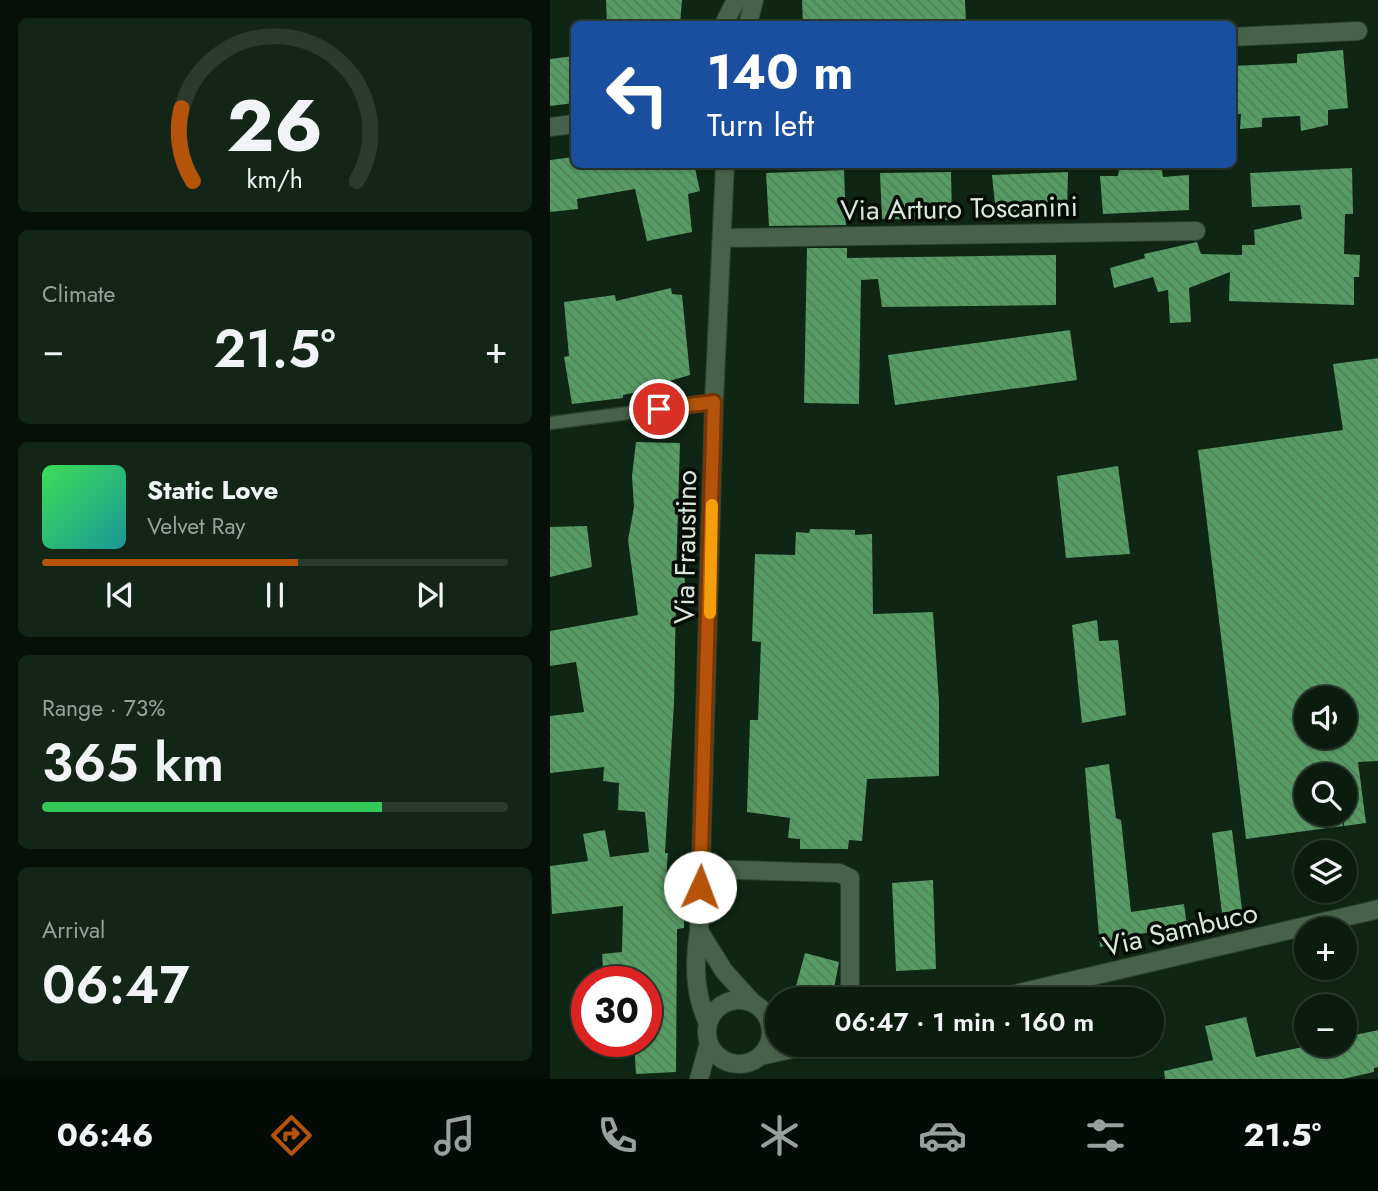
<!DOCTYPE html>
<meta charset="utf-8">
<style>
:root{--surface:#0a1c0e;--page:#132517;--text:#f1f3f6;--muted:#99a19e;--line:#2a3a2e;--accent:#b45309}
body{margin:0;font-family:Jost,sans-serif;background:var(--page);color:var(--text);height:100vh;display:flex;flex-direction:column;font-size:26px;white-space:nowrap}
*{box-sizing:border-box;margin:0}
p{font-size:23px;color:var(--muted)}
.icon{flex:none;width:38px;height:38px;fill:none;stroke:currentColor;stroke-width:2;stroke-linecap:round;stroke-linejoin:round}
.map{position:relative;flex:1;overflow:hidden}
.side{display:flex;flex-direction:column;gap:18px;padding:18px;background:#060f08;width:550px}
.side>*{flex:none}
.banner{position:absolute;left:21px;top:21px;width:665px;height:147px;border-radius:10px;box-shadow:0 2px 5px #0004,0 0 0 2px var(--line);background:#1a4fa0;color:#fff;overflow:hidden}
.fabs{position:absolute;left:744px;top:686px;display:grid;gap:14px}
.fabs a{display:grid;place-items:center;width:63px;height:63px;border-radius:50%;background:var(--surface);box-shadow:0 2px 5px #0004,0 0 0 2px var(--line);font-size:35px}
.speed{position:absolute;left:21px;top:966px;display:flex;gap:14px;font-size:35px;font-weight:700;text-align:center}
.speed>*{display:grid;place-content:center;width:91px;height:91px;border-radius:50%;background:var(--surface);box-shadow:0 2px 5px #0004,0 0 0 2px var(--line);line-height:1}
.speed .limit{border:10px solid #d22;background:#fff;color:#111}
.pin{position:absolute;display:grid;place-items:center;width:60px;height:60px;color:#fff;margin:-30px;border:4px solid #fff;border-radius:50%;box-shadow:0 2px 7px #0007}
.me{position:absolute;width:77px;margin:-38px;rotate:2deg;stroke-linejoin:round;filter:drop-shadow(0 0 5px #0008)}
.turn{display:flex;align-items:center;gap:24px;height:147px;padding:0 21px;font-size:32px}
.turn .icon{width:91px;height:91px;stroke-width:2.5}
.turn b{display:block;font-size:49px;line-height:60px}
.big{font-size:52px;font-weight:600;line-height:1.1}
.side .tile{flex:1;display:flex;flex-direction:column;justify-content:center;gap:10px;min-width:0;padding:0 24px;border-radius:10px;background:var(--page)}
.side .dial{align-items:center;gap:0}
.dial svg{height:182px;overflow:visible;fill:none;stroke:var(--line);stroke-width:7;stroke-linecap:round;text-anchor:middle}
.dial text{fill:var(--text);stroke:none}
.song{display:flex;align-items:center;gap:21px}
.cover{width:84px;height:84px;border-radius:10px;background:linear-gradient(135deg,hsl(130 70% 55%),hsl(180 70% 35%))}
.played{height:7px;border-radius:4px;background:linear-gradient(90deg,var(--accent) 55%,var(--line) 55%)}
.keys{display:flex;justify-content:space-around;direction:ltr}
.heat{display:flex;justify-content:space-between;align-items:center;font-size:38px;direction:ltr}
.charge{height:10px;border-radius:5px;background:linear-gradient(90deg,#34c759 73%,var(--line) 0)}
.trip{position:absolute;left:215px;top:987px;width:399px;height:70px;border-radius:35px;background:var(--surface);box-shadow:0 2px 5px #0004,0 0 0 2px var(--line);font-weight:600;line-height:70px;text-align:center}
.tab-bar{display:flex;height:112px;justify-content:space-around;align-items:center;background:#040b06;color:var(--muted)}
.tab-bar .icon{width:49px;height:49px}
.tab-bar .active{color:var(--accent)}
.tab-bar b{font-size:32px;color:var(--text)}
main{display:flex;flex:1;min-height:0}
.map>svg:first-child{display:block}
.building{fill:url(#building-back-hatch);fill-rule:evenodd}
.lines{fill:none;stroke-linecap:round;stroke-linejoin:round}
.service-casing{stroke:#2a412f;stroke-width:15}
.minor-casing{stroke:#2a412f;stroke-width:20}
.tertiary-casing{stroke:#2a412f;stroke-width:20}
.service{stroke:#47624b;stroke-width:12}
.minor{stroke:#47624b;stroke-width:18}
.tertiary{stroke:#47624b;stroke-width:18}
.route-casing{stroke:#753606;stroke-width:18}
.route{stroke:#b45309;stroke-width:12}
.slow{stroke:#f59e0b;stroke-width:12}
.labels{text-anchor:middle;stroke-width:7;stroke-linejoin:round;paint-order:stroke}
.street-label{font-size:28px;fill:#d9e8db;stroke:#040c05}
</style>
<main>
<section class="side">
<div class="tile dial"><svg viewBox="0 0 100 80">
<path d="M14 69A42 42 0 1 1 86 69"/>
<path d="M14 69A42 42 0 0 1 9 37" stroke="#b45309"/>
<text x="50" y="56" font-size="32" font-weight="700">26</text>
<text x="50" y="72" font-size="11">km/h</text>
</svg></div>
<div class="tile"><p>Climate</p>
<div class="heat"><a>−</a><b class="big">21.5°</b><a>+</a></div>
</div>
<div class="tile">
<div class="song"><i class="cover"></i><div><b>Static Love</b><p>Velvet Ray</p></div></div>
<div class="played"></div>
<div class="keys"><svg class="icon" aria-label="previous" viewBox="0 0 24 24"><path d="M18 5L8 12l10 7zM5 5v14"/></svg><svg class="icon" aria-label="pause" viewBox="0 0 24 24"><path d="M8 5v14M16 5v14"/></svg><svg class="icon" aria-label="next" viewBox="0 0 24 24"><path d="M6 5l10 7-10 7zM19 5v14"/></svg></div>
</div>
<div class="tile"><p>Range · 73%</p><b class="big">365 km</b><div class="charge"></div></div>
<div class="tile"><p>Arrival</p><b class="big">06:47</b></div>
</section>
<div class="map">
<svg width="829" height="1079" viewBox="0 0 829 1079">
<defs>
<pattern id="building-back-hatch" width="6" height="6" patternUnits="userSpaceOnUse" patternTransform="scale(1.75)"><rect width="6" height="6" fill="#589c65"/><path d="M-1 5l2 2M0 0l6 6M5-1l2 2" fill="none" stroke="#51825a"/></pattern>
</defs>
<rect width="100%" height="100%" fill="#0e2613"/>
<path class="building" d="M56,0h76l-2,24h-73z
M252,0h163l1,22 -163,2z
M793,50l5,58 -20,2v15l-27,6 -1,-15 -38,2v9l-22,2 1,-15h-6l-3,-48 65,-3v-9z
M24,56v47l-24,3v-47z
M24,157v7h120l6,27 -12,3 4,38 -45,9 -12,-52 -58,10 1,10 -28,3v-52z
M802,168l1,46h-8l-1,40 16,1 -1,22h-5v28l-125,-4 1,-29 -41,16 2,34 -21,1 -2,-33 -10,2 -5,-15 -39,11 -4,-20 35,-10 -1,-4 53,-12 4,12 41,1v-10h13l-1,-15 48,-11 -2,-14 -48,2 -2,-34z
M294,170l2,55 -77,1 -3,-53z
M569,170h43l1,7 26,-2v35l-86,4 -3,-38h18z
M401,172l1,48 -70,-1 -2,-46z
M518,172l-1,41 -71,1 -4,-39z
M257,248h40v10l209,-3v50l-174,2 -4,-28 -17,1 -2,124 -55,-1z
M121,288l1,6 10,1 8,80 -24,7 1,4 -44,9v3l-51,6 -8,-47 5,-1 -5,-54 51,-7 1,6z
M520,330l7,50 -182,25 -7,-50z
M829,358v403l-21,1 8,61 -22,3v-51h-38v39h36l1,12 -97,13 -48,-389 145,-20 -10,-66zM756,698h38v39h-38z
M86,442l44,1 -4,132 8,-2 2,22 -10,2 -2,106 -9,150h3l-2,24 18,4v47l-7,1 -1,143 -40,2 -2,-33h12v-59h-42l-2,-28 20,-2 1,-46 -71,8 -2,-48 38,-5 -5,-27 22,-4 5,27 39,-5 -4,-40 -27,-2 1,-27 -16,-2 1,-14 -54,6v-57l34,-4 -8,-50 -26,4v-35l88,-16 -10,-75 6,-33 -2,-31z
M568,466l12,88 -64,4 -9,-82z
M37,526l5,41 -42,10v-50z
M260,529l45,1v5l17,-1 1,80 60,-2 6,90v74l-72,3 -5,62 -13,-1 -1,9h-48v-10l-12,-1 2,-20 -43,-6 3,-92h8l3,-78 -9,-1 3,-87 40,1 1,-23 13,1z
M547,620l2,21 19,-1 8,75 -44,8 -10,-98z
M559,764l7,54 5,2 10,92 53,-8 3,22 -54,9v4l-33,8 -15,-179z
M682,830l10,79 -20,4 -10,-80z
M383,880l3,89 -40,2 -4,-88z
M255,953l34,9 -7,37h-11l-26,-9z
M696,1017l10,40 56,-12h32v-8l35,-7v37l-5,1v4l-31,7h-178l-1,-8 49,-11 -8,-34z"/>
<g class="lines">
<defs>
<path id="service" d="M0,423l164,-21"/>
<path id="minor" d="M682,37l126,-6
M172,238l474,-7
M151,869l138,4 11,5v121
M149,931l25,40 28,31
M444,999l385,-90
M157 1032a32 32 0 1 1 64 0a32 32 0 1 1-64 0Z
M158,1023c-14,-30 -14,-60 -9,-92l15,-529 11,-238
M210,1056l50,-11
M149,1079l10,-36"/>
<path id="tertiary" d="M174,24l12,-24
M198,24l6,-24
M0,127l24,-3"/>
</defs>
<use href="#service" class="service-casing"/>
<use href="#minor" class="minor-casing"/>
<use href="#tertiary" class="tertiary-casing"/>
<use href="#service" class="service"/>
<use href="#minor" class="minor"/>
<use href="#tertiary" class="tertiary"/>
</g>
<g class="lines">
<defs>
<path id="route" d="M109,409l55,-7 -14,485"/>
</defs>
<use href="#route" class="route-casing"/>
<use href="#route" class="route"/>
<path class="slow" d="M160,613l2,-108"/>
</g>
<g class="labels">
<g class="street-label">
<text transform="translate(409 208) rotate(-1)" y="10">Via Arturo Toscanini</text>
<text transform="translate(135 547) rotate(-89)" y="10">Via Fraustino</text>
<text transform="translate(630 929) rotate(-13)" y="10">Via Sambuco</text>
</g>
</g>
</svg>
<div class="fabs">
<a><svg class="icon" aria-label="sound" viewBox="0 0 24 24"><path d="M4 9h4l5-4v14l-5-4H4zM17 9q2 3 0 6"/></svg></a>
<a><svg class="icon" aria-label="search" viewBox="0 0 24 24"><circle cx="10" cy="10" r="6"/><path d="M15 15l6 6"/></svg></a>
<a><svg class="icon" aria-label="layers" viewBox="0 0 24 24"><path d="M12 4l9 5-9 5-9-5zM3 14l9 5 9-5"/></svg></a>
<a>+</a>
<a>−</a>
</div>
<div class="speed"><div class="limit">30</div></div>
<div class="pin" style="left:109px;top:409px;background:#d93025"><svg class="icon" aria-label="arrive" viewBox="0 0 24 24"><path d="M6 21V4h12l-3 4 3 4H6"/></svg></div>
<svg class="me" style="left:150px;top:887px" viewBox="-20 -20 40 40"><circle r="19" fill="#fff"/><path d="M0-13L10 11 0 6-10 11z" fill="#b45309"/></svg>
<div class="trip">06:47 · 1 min · 160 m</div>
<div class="banner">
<div class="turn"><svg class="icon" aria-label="left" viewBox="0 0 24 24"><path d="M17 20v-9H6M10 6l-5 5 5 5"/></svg><div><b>140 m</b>Turn left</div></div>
</div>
</div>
</main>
<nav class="tab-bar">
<b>06:46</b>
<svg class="icon active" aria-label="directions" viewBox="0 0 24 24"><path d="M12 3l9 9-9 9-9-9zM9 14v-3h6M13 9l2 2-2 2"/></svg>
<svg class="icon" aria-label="music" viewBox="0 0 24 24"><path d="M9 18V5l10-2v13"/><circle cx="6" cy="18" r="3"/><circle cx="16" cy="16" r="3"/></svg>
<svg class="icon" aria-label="phone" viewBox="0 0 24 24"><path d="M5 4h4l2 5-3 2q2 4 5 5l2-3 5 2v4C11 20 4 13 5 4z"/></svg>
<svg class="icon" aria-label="climate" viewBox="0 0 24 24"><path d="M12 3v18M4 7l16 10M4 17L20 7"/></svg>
<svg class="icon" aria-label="car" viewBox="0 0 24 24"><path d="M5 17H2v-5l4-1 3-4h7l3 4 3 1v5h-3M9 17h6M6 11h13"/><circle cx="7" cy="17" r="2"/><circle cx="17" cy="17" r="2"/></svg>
<svg class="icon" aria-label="filters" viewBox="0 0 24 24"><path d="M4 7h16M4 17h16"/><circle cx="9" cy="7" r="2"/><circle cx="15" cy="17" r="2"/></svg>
<b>21.5°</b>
</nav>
